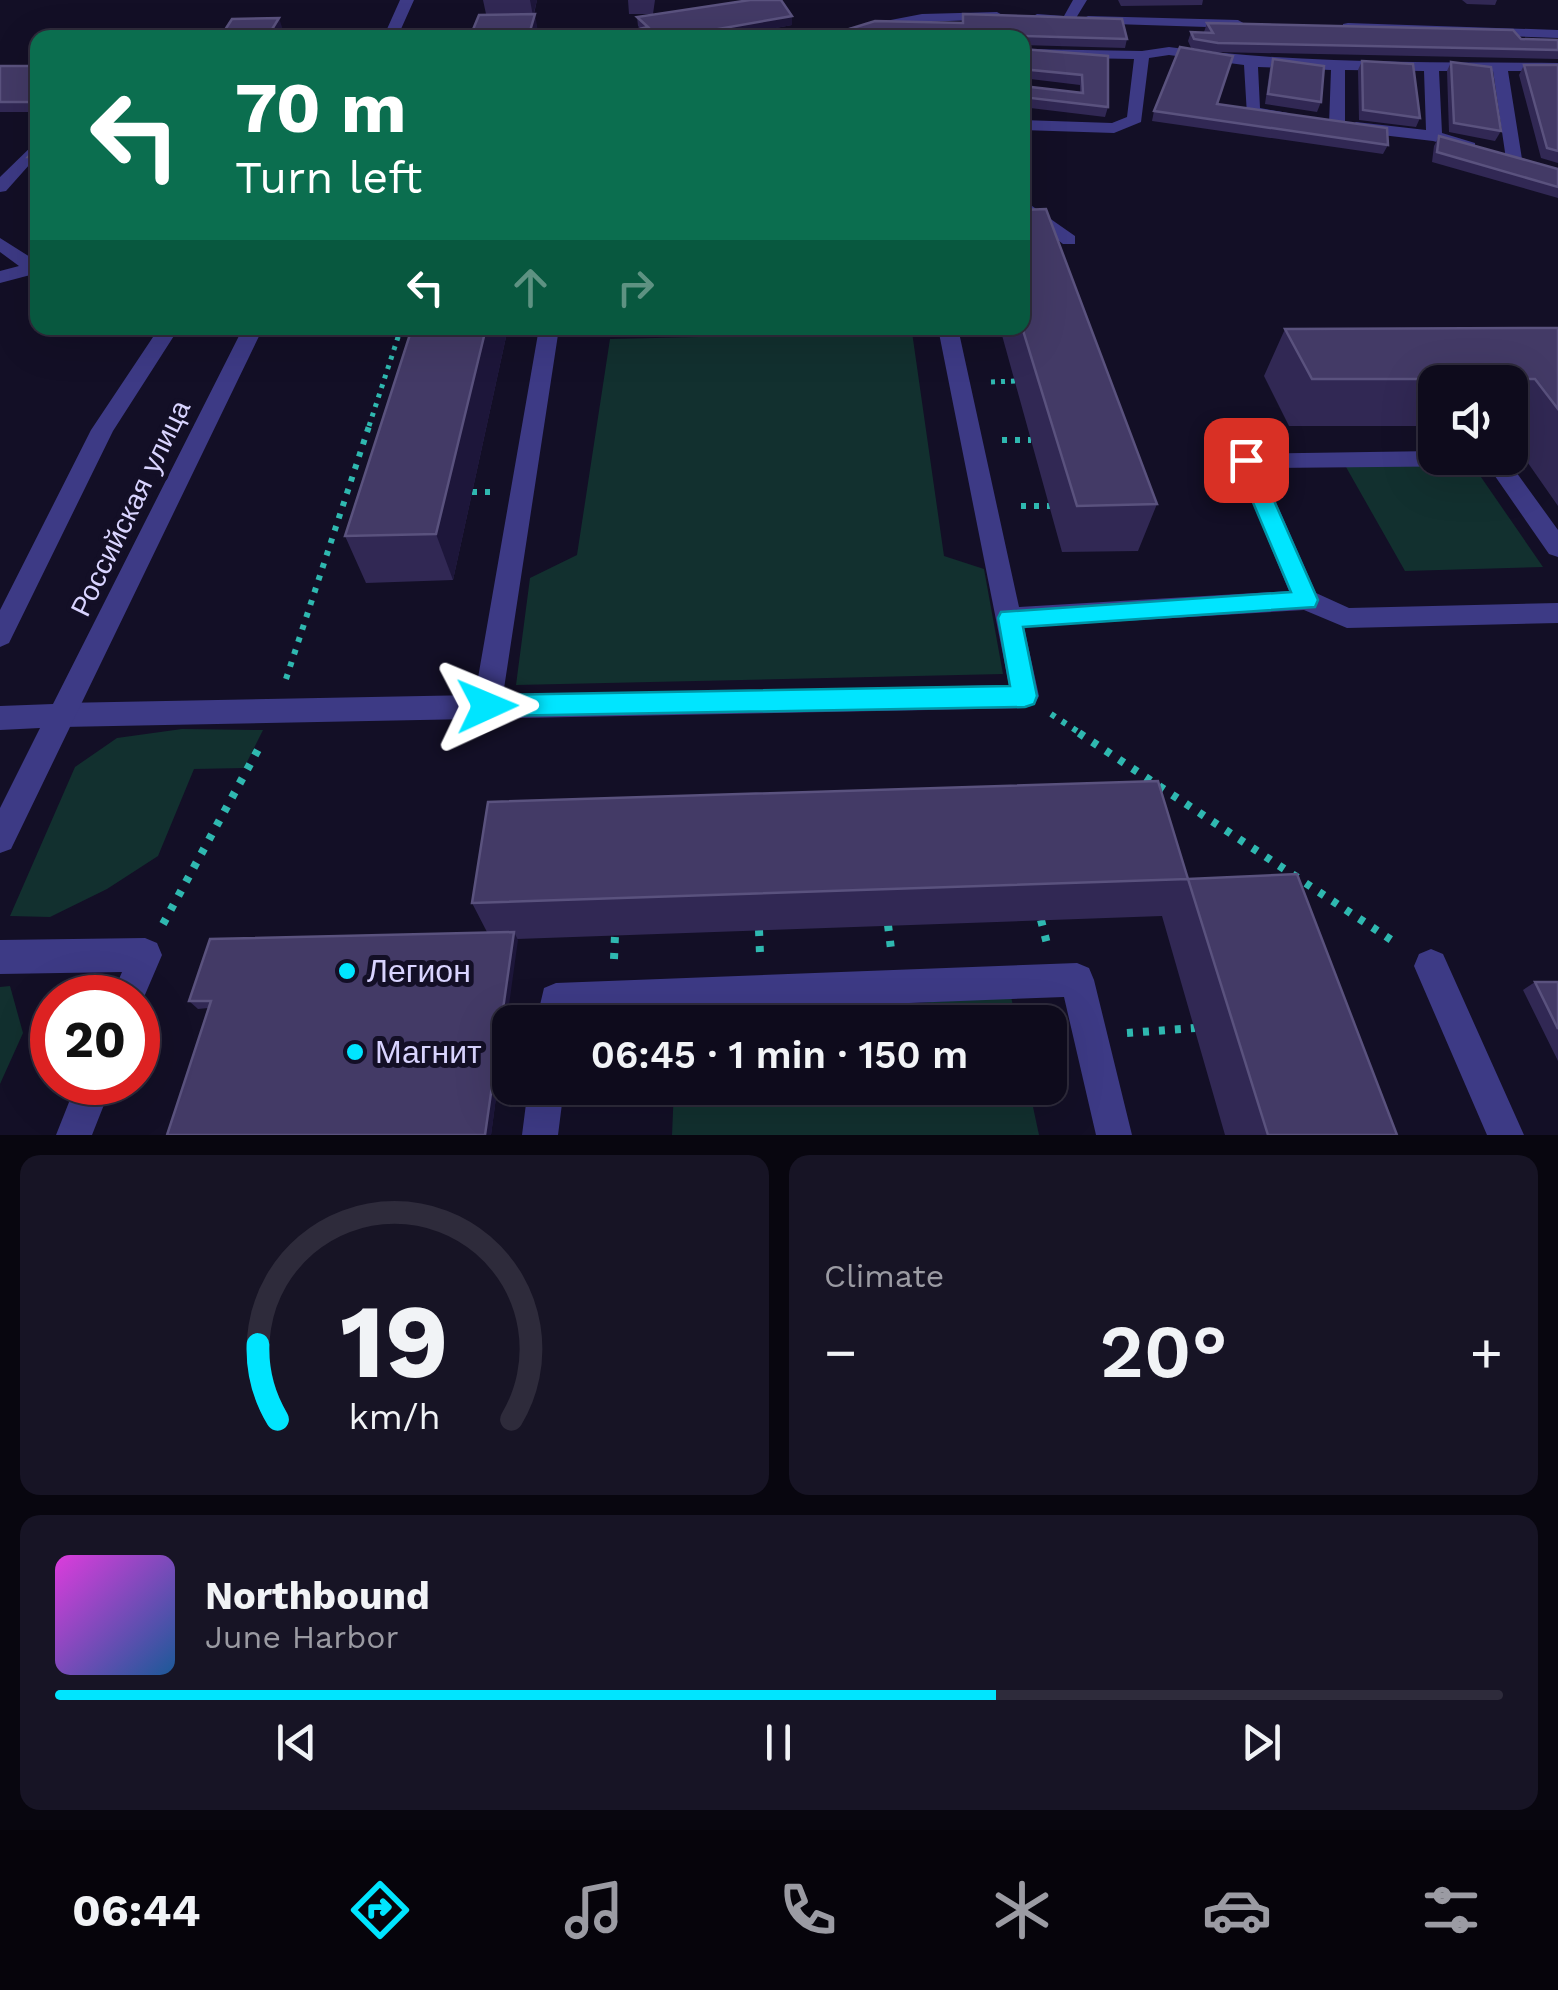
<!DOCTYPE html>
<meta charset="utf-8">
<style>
:root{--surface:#0e0b1c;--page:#171425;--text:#f1f3f6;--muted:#9b9ba3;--line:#2e2b3b;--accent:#00e5ff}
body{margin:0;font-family:"Work Sans",sans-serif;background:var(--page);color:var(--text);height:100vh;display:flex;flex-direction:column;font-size:38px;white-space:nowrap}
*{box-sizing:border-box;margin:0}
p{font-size:32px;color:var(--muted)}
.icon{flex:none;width:55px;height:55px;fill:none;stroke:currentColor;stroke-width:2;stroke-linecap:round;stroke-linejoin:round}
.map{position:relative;height:1135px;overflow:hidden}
.details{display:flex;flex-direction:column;gap:20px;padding:20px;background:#08060f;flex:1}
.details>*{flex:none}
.guide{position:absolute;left:30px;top:30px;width:1000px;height:305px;border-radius:20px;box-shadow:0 10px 40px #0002,0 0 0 2px var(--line);background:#0b6e4f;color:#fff;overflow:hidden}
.tools{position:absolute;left:1418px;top:365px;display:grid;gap:20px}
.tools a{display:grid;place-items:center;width:110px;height:110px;border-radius:20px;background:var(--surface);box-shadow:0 10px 40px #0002,0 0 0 2px var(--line);font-size:50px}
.speed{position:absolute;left:30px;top:975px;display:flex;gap:20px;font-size:50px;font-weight:700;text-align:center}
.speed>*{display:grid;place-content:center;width:130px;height:130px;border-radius:50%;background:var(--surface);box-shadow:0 10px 40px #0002,0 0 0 2px var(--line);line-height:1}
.speed .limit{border:15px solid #d22;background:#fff;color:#111}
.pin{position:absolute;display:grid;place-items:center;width:85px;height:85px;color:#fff;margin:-42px;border-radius:20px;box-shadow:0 5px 15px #0006}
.me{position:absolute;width:110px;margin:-55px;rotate:89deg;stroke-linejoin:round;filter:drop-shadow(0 0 8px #0008)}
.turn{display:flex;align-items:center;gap:35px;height:210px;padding:0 40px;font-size:45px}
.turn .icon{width:130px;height:130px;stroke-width:2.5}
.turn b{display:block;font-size:70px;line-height:85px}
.lanes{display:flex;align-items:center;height:95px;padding:0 40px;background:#0003;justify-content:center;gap:50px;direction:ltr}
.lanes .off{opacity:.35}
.big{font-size:75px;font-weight:600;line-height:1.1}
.details .widget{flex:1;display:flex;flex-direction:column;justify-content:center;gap:15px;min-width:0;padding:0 35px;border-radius:20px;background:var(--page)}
.details .dial{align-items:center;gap:0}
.dial svg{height:260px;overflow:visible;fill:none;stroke:var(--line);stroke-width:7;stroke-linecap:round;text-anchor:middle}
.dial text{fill:var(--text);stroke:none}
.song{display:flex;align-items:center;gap:30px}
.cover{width:120px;height:120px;border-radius:15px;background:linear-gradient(135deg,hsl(300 70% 55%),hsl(210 70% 35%))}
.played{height:10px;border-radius:5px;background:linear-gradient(90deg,var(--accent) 65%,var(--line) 65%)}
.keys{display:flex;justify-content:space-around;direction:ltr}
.heat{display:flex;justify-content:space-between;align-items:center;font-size:55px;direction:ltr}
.details .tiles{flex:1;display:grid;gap:20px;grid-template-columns:1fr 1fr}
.widget:last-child{grid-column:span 2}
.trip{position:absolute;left:492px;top:1005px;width:575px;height:100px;border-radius:20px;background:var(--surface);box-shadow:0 10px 40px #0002,0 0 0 2px var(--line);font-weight:600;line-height:100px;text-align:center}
.tabs{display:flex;height:160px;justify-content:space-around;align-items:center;background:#06040b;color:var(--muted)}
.tabs .icon{width:70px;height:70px}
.tabs .active{color:var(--accent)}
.tabs b{font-size:45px;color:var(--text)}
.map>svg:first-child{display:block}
.green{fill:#12302f}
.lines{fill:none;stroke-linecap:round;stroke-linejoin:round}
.path-far2{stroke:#2fb8b0;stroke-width:5;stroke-dasharray:4 6;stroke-linecap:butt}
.path-far1{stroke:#2fb8b0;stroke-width:6;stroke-dasharray:5 8;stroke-linecap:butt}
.path{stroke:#2fb8b0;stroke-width:8;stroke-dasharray:6 10;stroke-linecap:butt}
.lane{fill:#3d3a85;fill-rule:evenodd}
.street{fill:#3d3a85;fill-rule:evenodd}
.wall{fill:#312854}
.shaded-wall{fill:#1d163a}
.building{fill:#433a66;stroke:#5a527e;stroke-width:2.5}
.route{fill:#00e5ff;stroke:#0095a6;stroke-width:2.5}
.poi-dot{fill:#00e5ff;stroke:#130f26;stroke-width:4}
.labels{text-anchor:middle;stroke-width:10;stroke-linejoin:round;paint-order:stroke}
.street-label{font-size:28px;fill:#d9d4ff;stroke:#130f26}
.near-poi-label{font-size:32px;fill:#d9d4ff;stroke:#130f26;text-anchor:start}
</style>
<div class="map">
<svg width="1558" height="1135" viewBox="0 0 1558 1135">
<rect width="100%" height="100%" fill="#130f26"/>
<path class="green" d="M912,332l32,224 40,13 19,105 -487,11 14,-107 47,-23 33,-216z
M1472,464l71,103 -138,4 -59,-104z
M182,729l81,1 -19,38 -50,1 -36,87 -51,33 -57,28 -40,-1 65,-149 42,-29z
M10,986l13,47 -23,51v-97z
M1011,996l5,26h-201l-1,-11z
M674,1088h355l10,47h-367z"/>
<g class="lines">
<path class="path-far2" d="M991,382l24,-1
M369,426l32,-98"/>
<path class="path-far1" d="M1002,440h29
M472,492h19
M1021,506h29
M286,679l84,-256
M1051,714l32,21"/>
<path class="path" d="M1079,733l320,212
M1041,920l6,24
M163,924l97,-178
M888,925l3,24
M759,930l1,24
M614,959l1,-24
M1127,1033l68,-5"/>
<path class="lane" d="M1073,0h14l-14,23 -36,-1 -7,-4 7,-4 27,2z
M997,12l7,4 -2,3 -80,3 -91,16h-34l125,-24z
M1088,16l150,4 7,4 -7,4 -155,-5 -2,-3z
M1348,23l210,7v8l-215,-8v-6z
M1169,47c130,17 259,15 389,16v8h-50l14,88 -8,5 -8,-5 -13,-88h-54l3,62 33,10v6l-6,2 -36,-10 -77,-9 -8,-5 8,-5 70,8 -2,-59 -79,-1v55l-8,5 -8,-5 2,-55 -73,-3 2,41 28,5 2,3 -8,5 -35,-6 -3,-50 -75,-10 -20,3 -8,64 -27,11 -92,-3v-10l90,3 15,-6 7,-58 -112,-2v-8l120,2z
M38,140v15l-32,36 -6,1v-15z
M1022,199l53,37v8h-12l-41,-31z
M0,238l38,24v11l-38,10v-12l19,-5 -19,-14z
M159,328h20l-66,103 -104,212 -9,4v-37l91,-180z
M539,328h20l-56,367 506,-10 -71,-357h20l61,279 270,-16 -54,-131 3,-6 197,-3v7h71l52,72v27l-9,-3 -61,-88 -227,2 55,125 33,15 209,-5v20l-211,5 -43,-18 -280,17 15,69 -4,8 -10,4 -963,19 -10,-4 -4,-8 4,-8 10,-4 413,-8z
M145,938l12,5 5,12 -24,56v-13h-27l11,-26 -122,2v-34z
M1431,949l12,5 81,181h-37l-73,-169 5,-12z
M1077,963l12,5 5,12 38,155h-36l-32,-138 -493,19 -1,6h-34l8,-34 12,-5z
M77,1082h36l-21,53h-36z
M528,1088h36l-6,47h-36z"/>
<path class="street" d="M400,0h14l-17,38h-14z
M243,328h20l-252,521 -11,4v-45l40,-80 -40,2v-24l53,-2z"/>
</g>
<path class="wall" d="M483,0h54l-3,14 4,18 -1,6h-63l-2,-6 14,-18z
M628,0h27l-2,14h-24z
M1118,0h85l-1,5 -81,1z
M1462,0h35l-2,5 -28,-1z
M963,14l164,25 -2,9 -103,-3v-7h-202l142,-15z
M637,17l155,8 -71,13h-123l43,-9 -3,-3z
M232,19l53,17 -1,2h-59l-2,-5z
M1207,23l351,17v19l-343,-7 -24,-4 -3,-7 3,-9h13z
M1022,49l86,7v51l-3,10 -83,-10v-21l58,6v-7l-58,-7z
M1273,59l48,43 -4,10 -52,-8 5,-36z
M1362,61l58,57 -4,9 -57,-7 -1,-50z
M1451,62l50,69 -6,10 -46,-9 -2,-61z
M1524,65h34v98l-17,-5 -22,-83z
M0,66h38v46h-38z
M1217,104l171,41 -5,9 -231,-33 2,-10z
M1439,136l119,33v29l-126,-36 2,-16z
M38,146v21h-5l-5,-10z
M412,328h91l3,9 -53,243 -87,3 -21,-47z
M1000,328h22l135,176 -19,47 -76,1z
M1558,328v178l-48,-69v-55h-75v44h-146l-25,-50 21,-47z
M1188,879l209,256h-172l-63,-219 -645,23 -26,196h-324l41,-127 -10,1 -9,-8 298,-69 -15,-29z
M1535,982h23v79l-35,-71z"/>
<path class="shaded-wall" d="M530,0h7l-4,16z
M535,14l3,18 -1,6h-6l-1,-7z
M792,16v9l-71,13h-54z
M279,18l6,18 -1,2h-11l-2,-7z
M486,328h17l3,9 -53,243 -17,-46z
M514,932l4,8 -27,195h-6z"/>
<path class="building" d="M750,0h31l11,16 -125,22h-69l50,-11 -11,-10z
M535,14l-5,17 -58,1 7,-17z
M963,14l159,5 5,20 -244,-7 -17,6h-46l55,-17 88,2z
M279,18l-8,13 -48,2 9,-14z
M1207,23l306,7 8,9 37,1v10l-340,-7 -24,-4 -3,-7 22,1z
M1180,47l53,9 -16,48 170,24 1,17 -234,-34z
M1022,49l86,7v51l-86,-10v-11l61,7 -1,-18 -60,-6z
M1273,59l51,7 -3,36 -53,-8z
M1362,61l51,3 7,54 -57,-8z
M1451,62l40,5 10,64 -47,-8z
M1524,65h34v86l-11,-3z
M0,66h38v36h-38z
M1439,136l119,33v18l-121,-35z
M38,146v11h-10z
M1046,209l111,295 -80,2 -55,-179v-117z
M412,328h74l-50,206 -91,2z
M1558,328v81l-23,-30h-223l-27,-50z
M1158,781l30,98 109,-5 100,261h-129l-80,-256 -716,24 16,-101z
M514,932l-29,203h-318l44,-134h-22l21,-62z
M1535,982h23v47z"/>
<path class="route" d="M1246,453l10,7 62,140 -3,7 -292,20 14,69 -3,8 -9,3 -538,9 -9,-3 -3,-7 3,-8 9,-3 523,-9 -12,-68 3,-6 290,-20 -56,-132z"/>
<g class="poi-dot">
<circle cx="347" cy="971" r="10"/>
<circle cx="355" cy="1052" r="10"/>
</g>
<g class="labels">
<g class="street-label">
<text transform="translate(130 508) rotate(-64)" y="10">Российская улица</text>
</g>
<g class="near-poi-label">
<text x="367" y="982">Легион</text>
<text x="375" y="1063">Магнит</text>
</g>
</g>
</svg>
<div class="tools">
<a><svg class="icon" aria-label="sound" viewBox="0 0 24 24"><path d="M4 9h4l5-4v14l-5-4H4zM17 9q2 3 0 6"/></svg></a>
</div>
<div class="speed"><div class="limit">20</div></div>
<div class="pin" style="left:1246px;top:460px;background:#d93025"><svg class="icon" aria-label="arrive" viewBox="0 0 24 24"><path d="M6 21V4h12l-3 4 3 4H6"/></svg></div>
<svg class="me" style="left:487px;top:706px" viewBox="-20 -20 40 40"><path d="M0-17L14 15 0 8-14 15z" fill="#00e5ff" stroke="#fff" stroke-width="4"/></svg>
<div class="trip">06:45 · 1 min · 150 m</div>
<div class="guide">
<div class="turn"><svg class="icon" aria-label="left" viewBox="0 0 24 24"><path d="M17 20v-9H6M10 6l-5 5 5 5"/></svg><div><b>70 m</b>Turn left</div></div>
<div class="lanes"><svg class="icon" aria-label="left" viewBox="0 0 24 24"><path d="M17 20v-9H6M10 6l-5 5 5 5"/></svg><svg class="icon off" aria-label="ahead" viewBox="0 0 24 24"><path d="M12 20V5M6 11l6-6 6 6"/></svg><svg class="icon off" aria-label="right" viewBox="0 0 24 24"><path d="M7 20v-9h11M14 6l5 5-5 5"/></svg></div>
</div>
</div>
<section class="details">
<div class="tiles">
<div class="widget dial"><svg viewBox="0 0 100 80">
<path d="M14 69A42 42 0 1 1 86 69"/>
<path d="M14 69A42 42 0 0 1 8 46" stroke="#00e5ff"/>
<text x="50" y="56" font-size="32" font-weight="700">19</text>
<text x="50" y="72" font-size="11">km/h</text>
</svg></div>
<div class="widget"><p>Climate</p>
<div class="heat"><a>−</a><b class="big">20°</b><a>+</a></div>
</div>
<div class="widget">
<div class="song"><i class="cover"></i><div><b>Northbound</b><p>June Harbor</p></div></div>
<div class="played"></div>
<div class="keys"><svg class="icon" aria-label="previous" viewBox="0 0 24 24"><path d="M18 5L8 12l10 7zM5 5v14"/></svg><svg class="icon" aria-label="pause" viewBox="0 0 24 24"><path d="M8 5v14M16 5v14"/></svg><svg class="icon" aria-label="next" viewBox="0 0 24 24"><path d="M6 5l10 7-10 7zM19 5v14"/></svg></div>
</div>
</div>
</section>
<nav class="tabs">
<b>06:44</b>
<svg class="icon active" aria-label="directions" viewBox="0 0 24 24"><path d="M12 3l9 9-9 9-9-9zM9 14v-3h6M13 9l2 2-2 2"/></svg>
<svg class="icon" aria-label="music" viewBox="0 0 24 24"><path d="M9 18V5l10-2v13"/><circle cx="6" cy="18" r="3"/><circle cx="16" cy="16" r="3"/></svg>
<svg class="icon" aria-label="phone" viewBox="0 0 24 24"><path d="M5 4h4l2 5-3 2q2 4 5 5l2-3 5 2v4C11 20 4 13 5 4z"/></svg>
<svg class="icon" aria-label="climate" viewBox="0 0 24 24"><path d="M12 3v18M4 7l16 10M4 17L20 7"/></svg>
<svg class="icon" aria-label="car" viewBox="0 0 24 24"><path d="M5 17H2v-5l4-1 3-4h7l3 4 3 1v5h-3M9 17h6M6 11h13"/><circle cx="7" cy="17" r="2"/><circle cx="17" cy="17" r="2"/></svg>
<svg class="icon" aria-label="filters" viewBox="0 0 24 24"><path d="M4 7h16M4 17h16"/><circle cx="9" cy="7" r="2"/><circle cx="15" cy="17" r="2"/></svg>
</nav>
